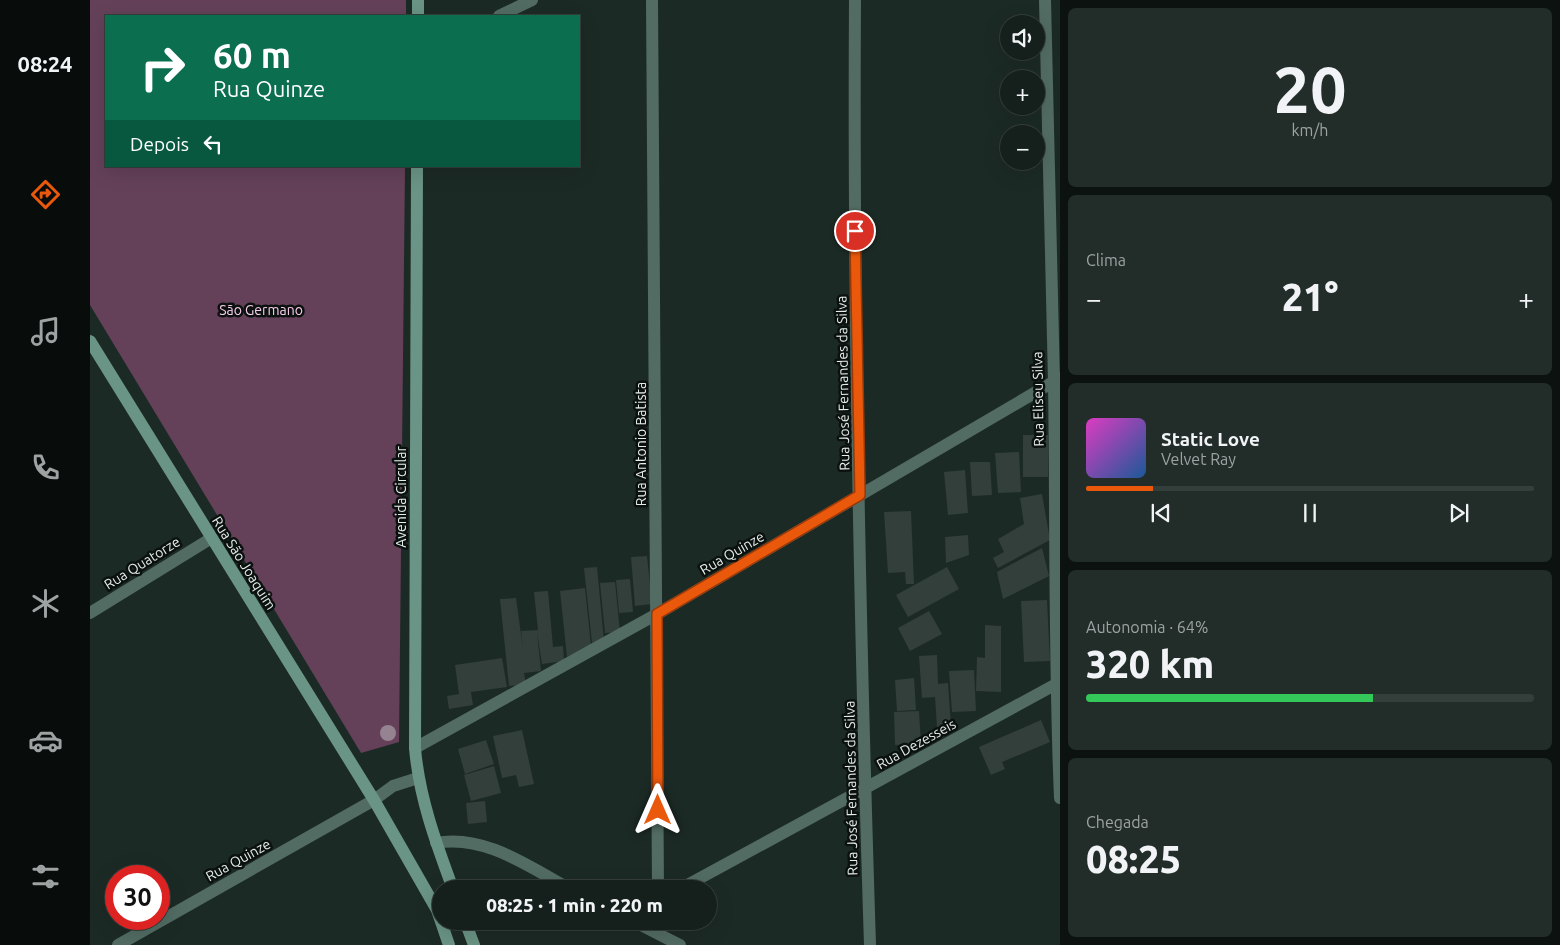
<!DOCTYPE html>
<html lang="pt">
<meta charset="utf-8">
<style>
:root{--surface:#15201c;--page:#222d29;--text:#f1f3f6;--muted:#9da3a3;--line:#343e3b;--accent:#ea580c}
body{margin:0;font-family:Ubuntu,sans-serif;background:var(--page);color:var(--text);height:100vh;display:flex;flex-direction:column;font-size:19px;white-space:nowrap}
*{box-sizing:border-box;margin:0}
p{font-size:16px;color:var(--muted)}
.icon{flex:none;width:28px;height:28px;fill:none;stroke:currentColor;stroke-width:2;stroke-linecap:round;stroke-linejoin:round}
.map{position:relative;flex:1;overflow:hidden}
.sheet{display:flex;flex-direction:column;gap:8px;padding:8px;background:#0c120f;width:500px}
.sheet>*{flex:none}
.top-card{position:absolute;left:15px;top:15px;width:475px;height:152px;border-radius:0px;box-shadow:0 5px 20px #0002,0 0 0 1px var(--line);background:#0b6e4f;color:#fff;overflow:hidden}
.fabs{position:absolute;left:910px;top:15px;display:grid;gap:10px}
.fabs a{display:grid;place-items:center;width:45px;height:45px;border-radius:50%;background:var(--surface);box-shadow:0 5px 20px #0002,0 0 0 1px var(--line);font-size:25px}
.speed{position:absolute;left:15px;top:865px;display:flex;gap:10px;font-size:25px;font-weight:700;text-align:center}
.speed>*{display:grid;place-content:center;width:65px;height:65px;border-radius:50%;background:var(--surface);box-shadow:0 5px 20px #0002,0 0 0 1px var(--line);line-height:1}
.speed .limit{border:8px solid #d22;background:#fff;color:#111}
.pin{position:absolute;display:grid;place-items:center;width:42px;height:42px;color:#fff;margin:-21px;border:2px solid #fff;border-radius:50%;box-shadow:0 1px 5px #0007}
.me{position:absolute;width:55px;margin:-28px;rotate:0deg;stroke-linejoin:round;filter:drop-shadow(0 0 4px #0008)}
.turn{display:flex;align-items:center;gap:18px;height:105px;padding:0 25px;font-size:22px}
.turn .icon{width:65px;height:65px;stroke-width:2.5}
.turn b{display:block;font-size:35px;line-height:42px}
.then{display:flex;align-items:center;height:48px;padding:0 25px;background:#0003;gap:10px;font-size:19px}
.big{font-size:38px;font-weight:800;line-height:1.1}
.sheet .tile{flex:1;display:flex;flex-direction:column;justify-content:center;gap:8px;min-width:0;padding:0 18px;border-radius:8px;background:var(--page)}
.sheet .dial{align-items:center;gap:0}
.dial b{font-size:65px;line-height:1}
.song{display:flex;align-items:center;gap:15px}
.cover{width:60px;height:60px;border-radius:8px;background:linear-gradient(135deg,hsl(310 70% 55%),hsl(210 70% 35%))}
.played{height:5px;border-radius:2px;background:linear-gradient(90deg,var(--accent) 15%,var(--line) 15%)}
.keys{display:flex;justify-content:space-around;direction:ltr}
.heat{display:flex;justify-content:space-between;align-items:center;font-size:28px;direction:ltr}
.charge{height:8px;border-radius:4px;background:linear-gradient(90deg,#34c759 64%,var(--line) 0)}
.trip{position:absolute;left:342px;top:880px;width:285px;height:50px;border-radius:25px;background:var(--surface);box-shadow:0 5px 20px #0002,0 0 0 1px var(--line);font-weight:800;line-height:50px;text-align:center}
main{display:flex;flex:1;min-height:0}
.dock{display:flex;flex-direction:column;width:90px;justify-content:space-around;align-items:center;background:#080d0b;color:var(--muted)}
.dock .icon{width:35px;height:35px}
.dock .selected{color:var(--accent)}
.dock b{font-size:22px;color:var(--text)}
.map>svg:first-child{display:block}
.green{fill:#644159}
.building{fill:#323f3a}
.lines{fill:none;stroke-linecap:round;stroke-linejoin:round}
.minor{stroke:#526c63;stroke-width:12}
.secondary{stroke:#6a9485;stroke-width:12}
.tree{fill:#958391}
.route-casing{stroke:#983908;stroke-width:12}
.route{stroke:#ea580c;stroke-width:9}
.labels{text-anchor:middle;stroke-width:5;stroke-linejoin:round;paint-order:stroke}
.park-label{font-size:14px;fill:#f8ccea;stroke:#0b110f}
.street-label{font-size:14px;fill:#e6eeeb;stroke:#0b110f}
</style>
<main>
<nav class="dock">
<b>08:24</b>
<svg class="icon selected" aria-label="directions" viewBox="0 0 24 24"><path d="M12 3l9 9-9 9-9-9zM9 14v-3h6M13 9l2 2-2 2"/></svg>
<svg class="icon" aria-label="music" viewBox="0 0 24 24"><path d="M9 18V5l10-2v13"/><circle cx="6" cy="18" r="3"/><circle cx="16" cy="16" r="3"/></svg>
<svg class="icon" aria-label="phone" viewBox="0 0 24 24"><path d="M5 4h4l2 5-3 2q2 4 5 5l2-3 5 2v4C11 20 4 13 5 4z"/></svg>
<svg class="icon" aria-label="climate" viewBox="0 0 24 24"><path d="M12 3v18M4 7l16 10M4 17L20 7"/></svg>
<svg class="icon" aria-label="car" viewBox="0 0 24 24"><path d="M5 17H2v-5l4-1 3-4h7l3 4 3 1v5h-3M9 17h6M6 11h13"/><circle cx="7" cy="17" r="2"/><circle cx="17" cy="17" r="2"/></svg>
<svg class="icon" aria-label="filters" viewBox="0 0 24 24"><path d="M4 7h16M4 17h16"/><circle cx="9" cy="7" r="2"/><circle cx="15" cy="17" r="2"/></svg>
</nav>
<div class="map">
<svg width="970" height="945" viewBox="0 0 970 945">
<rect width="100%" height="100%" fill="#1c2a25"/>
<path class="green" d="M0,0h316v16h-300v150h299l-6,576 -38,11 -271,-448z"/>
<path class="building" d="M933,435h25v42h-25z
M929,452l2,40 -23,1 -3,-40z
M880,462h20l2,33 -20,1z
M875,470l3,43 -20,2 -4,-43z
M952,494l8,46 -52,28 -5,-10 11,-6 -6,-13 26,-15 -4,-26z
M821,511l3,73h-8l-1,-12 -17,1 -4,-61z
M878,535l1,20 -23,8 -1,-26z
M952,548l7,28 -46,23 -6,-27z
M557,556l5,48 -17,2 -4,-49z
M507,567l7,74 -12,2 -8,-75z
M857,567l12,22 -51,28 -12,-22z
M540,579l3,33 -14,1 -3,-33z
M525,582l5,50 -15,1 -5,-50z
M495,588l6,58 -24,11 -7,-66z
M458,591l5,56 10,-1 1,15 -22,3 -5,-32 4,39 -17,2 2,12 -17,1 -9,-87 16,-1 7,51 -2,-18 17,-1 -4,-38z
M957,600l3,61 -26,1 -3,-61z
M839,611l13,23 -32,17 -12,-23z
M895,625l16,1v66l-25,-1 1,-34 8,1z
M847,655l1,29 10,-1 3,43 -14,1 -2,-30 -13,1 -3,-42z
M412,658l5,29 -36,5 2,13 -24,4 -2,-13 12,-2 -4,-29z
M884,670l2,41 -24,1 -3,-41z
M824,678l2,32 -19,1 -2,-31z
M829,711l2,33 -26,1 -1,-33z
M951,720l9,22 -48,20 3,7 -14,6 -12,-28z
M432,730l12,54 -15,3 -3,-12 -14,3 -9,-42z
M396,740l8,24 -29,10 -7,-25z
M404,766l7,27 -30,8 -7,-26z
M395,801l2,21 -19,2 -2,-21z"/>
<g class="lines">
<path class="minor" d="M562,0l6,889
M765,0c-2,315 5,630 15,945
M955,0c2,127 7,254 9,381 2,139 0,278 6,417
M409,16l33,-16
M0,613l120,-74
M325,748l242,-134 403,-236
M346,843c49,-9 93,24 134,46
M590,889l380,-207
M543,921l47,24
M28,945l256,-145 19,-14 25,-8"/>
<path class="secondary" d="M328,16v-16
M327,166l-2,582c4,49 21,95 38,141
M0,341l284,459 63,110 12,35
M375,921l9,24"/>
</g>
<circle class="tree" cx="298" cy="733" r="8"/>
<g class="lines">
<defs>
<path id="route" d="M568,810l-1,-196 203,-119 -5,-264"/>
</defs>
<use href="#route" class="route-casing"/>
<use href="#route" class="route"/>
</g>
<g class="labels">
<g class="park-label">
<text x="171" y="315">São Germano</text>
</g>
<g class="street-label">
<text transform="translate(753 383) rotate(-91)" y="5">Rua José Fernandes da Silva</text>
<text transform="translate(948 399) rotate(-91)" y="5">Rua Eliseu Silva</text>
<text transform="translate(551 444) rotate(-90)" y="5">Rua Antonio Batista</text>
<text transform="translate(311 497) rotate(-90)" y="5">Avenida Circular</text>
<text transform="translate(642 553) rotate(-30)" y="5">Rua Quinze</text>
<text transform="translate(52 563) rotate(-32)" y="5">Rua Quatorze</text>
<text transform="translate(154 563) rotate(58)" y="5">Rua São Joaquim</text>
<text transform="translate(826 744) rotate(-29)" y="5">Rua Dezesseis</text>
<text transform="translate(761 788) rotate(-91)" y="5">Rua José Fernandes da Silva</text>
<text transform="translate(148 860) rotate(-29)" y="5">Rua Quinze</text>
</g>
</g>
</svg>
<div class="fabs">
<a><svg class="icon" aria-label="sound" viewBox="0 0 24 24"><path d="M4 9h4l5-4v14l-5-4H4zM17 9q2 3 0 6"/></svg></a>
<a>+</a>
<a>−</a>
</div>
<div class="speed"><div class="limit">30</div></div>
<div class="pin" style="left:765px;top:231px;background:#d93025"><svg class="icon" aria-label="arrive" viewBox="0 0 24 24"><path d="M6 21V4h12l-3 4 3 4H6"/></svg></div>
<svg class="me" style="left:568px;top:810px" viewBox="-20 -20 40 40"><path d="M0-17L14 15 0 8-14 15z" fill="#ea580c" stroke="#fff" stroke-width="4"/></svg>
<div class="trip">08:25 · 1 min · 220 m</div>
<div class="top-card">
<div class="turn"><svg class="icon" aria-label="right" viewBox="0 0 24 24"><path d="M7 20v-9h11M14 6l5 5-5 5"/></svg><div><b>60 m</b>Rua Quinze</div></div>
<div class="then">Depois<svg class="icon" aria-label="left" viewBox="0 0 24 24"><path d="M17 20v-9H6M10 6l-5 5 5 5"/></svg></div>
</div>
</div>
<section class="sheet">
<div class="tile dial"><b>20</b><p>km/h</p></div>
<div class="tile"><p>Clima</p>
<div class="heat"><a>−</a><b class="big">21°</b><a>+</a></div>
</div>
<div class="tile">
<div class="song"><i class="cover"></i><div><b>Static Love</b><p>Velvet Ray</p></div></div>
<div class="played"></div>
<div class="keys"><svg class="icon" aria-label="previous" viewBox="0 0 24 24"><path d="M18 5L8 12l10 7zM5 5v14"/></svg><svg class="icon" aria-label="pause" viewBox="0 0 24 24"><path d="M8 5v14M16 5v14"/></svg><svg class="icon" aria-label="next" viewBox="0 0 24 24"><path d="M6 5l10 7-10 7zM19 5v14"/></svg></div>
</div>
<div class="tile"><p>Autonomia · 64%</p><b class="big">320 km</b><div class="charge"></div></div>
<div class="tile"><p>Chegada</p><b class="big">08:25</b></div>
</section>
</main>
